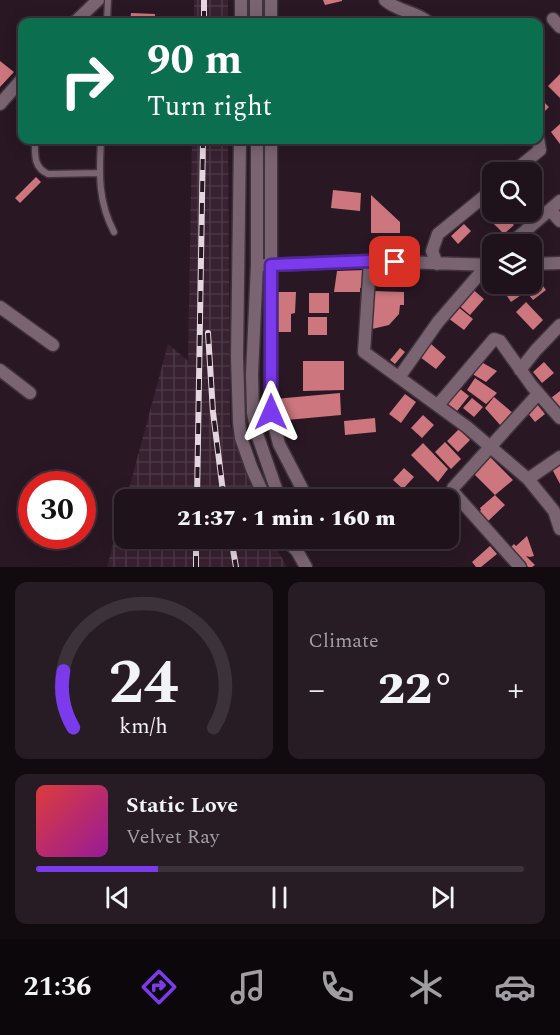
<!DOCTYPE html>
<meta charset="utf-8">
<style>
:root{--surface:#1f121b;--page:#271b24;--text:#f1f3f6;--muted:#a19ea3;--line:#3c323a;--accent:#7c3aed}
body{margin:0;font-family:Spectral,serif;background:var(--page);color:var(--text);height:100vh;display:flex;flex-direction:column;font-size:22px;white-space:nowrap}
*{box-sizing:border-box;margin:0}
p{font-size:20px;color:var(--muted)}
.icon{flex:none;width:33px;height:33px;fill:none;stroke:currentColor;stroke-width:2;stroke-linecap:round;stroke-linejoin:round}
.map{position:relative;height:567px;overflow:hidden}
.sheet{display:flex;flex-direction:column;gap:15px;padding:15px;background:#110a0f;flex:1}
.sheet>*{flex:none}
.hud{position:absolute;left:18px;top:18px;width:525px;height:126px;border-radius:12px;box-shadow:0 3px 15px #0003,0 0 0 2px var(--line);background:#0b6e4f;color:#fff;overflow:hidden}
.tools{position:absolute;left:482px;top:162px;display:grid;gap:12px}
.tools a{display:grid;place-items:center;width:60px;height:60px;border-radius:12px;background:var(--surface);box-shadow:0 3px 15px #0003,0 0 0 2px var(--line);font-size:30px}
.speed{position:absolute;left:18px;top:471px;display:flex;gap:12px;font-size:30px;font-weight:700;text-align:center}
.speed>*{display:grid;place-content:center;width:78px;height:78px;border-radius:50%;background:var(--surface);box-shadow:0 3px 15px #0003,0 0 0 2px var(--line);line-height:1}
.speed .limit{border:9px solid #d22;background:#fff;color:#111}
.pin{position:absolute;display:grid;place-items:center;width:51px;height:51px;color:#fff;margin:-26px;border-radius:12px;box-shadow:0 3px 9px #0006}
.me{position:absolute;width:66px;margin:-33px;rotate:0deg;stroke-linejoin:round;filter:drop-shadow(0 0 4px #0008)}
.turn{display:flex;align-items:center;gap:21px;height:126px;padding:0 30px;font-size:27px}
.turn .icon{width:78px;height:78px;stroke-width:2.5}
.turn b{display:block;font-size:42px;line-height:51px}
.big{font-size:45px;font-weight:800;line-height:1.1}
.sheet .tile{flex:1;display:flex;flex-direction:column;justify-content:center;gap:9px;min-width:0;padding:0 21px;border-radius:12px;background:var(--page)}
.sheet .dial{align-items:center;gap:0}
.dial svg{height:156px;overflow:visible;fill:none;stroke:var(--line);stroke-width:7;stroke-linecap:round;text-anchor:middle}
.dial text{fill:var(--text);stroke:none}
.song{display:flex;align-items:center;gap:18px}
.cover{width:72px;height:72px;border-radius:9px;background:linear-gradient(135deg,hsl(0 70% 55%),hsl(300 70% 35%))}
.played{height:6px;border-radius:3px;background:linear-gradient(90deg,var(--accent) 25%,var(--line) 25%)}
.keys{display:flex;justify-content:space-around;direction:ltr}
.heat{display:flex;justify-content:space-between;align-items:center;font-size:33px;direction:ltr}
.sheet .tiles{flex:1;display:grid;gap:15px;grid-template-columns:1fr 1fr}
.tile:last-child{grid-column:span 2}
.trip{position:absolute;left:114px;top:489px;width:345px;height:60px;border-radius:12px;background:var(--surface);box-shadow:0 3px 15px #0003,0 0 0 2px var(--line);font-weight:800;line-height:60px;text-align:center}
.tabs{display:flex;height:96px;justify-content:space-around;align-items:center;background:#0c070b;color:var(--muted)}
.tabs .icon{width:42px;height:42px}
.tabs .current{color:var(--accent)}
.tabs b{font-size:27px;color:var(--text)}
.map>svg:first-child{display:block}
.industrial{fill:url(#industrial-grid)}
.building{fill:#cd767e}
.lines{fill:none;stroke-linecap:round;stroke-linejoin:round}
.service-casing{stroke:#40333c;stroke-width:9}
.minor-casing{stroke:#40333c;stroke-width:15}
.service{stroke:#7a6472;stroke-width:6}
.minor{stroke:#7a6472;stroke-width:12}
.rail-casing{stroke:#e4d6df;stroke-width:6}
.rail{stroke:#291824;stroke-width:4;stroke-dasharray:11;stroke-linecap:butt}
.route-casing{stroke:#51269a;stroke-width:15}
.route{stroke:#7c3aed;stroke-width:10}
</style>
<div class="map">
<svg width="560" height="567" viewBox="0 0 560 567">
<defs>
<pattern id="industrial-grid" width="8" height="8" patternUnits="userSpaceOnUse" patternTransform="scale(1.5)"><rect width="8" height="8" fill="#382131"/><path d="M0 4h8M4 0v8" fill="none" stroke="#4c3745"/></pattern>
</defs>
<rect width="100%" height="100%" fill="#291824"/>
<path class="industrial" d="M194,0h34v22h-34z
M192,140h36l2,284 27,75 -131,1 42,-156 20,17z
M124,503v35l147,1 16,28h-180z"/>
<path class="building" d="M323,0h19v1l-17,4z
M131,13l24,1v8h-25z
M0,61l14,11 -14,15z
M560,74v24l-12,-12z
M538,96l11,11 -11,11z
M560,124v20l-9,-12z
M36,177l5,5 -21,21 -5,-5z
M333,190l28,3 -1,18 -29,-3z
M371,195l29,27v11h-29z
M496,212h5l13,13 -10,9 -15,-15z
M464,224l7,7 -13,13 -7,-8z
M533,268l5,8 -2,1 10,13 -13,10 -13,-16h11z
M364,270v18h-4v4h-26l3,-21z
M511,284h6l7,9 -13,9 -8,-12z
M470,287l14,12 -14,16 -14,-12z
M374,291l30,1v13h-4l-1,9 -10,11 -17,4z
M276,292h20l-1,21 -4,1v18h-15z
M309,293h20v20h-20z
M526,302l17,18 -10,10 -17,-18z
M457,306l16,13 -9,11 -16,-12z
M308,317h19v18h-19z
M431,344l15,13 -10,12 -16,-12z
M400,348l5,4 -10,12 -5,-4z
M476,359l21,12 -11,11 -17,-10z
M303,361h41v29l-41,1z
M544,362l10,11 -12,10 -9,-11z
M475,378l22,15 -11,11 -19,-14z
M455,385l14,11 -12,15 -14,-11z
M560,391v17l-9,-10z
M340,393l1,22 -65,6 -1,-22z
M405,394l11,8 -15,21 -12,-9z
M494,397l20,17 -13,12 -16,-18z
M472,398l11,9 -9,10 -11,-9z
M536,403l9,11 -10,8 -9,-11z
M423,415l11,10 -12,13 -11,-10z
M375,418l1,14 -31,3 -1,-14z
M459,429l11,11 -12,12 -11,-11z
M445,442l16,17 -10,10 -16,-17z
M423,443l25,26 -10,13 -27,-27z
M487,454l26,26 -18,15 -24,-24z
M560,464v20l-8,-15z
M404,468l10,9 -11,12 -10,-9z
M495,495l10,10 -18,17 -9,-9 3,-3 -1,-2z
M451,512l8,8 -8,8 2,2 -5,5v-21z
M527,536l7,20 -4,1 -4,-1 9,9 -3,2h-4l-18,-19 4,-4 2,2z
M490,546l7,8 -16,13h-5l-4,-5z"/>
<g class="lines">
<defs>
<path id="service" d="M107,22l1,-22
M35,140c0,14 -2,27 13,34l52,-1
M101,140c-2,33 -3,62 13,92"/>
<path id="minor" d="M256,0v22
M385,0c13,12 31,11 43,22
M553,19l7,8
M75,22l23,-22
M241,22v-22
M271,22v-22
M0,104l22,-25
M240,140l-3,217 2,65 2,16 11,31 14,31
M257,140v125l-5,109 1,39 4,21 23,66
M271,140v272l8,32 29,56
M513,172l27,-22 -2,-12
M550,210l10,11
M510,244l50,-43
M370,261l-6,91 103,75 61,52 32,-22
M437,264l-5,-13 6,-17 54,-44
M531,264l29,-1
M265,265l105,-4 122,4
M0,307l53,38
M0,370l30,23
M520,370l16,-20 24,-25
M400,376l38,-54 51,-59
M438,405l56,-66 6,2 32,45 28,32
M528,479l26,32 6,18
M284,538l13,13 9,16
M520,567l-66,-74 -1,-5 85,-94"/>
</defs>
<use href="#service" class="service-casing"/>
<use href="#minor" class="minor-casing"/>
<use href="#service" class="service"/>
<use href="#minor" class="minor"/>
<defs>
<path id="rail" d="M204,22v-22
M208,333l5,79 11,88
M197,500l6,-360
M231,538l5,29
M196,567v-29"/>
</defs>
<use href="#rail" class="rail-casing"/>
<use href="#rail" class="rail"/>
</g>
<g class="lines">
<defs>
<path id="route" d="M271,412v-147l99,-4 25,1"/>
</defs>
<use href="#route" class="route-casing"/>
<use href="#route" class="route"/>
</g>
</svg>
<div class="tools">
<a><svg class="icon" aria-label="search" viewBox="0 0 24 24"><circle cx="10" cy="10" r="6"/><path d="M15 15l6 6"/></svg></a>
<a><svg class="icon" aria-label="layers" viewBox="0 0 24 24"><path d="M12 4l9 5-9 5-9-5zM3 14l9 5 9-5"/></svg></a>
</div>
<div class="speed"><div class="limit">30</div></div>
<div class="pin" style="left:395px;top:262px;background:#d93025"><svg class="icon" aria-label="arrive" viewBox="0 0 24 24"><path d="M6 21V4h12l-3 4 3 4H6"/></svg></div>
<svg class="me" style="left:271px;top:412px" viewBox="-20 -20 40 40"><path d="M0-17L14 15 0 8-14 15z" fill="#7c3aed" stroke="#fff" stroke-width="4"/></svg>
<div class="trip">21:37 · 1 min · 160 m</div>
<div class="hud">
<div class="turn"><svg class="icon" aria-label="right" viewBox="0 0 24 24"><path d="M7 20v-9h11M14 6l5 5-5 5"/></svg><div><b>90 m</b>Turn right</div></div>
</div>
</div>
<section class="sheet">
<div class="tiles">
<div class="tile dial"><svg viewBox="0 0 100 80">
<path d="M14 69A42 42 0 1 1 86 69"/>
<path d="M14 69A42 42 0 0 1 9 40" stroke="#7c3aed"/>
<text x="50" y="56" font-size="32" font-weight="700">24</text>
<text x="50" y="72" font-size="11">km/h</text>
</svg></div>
<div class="tile"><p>Climate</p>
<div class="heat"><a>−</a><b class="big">22°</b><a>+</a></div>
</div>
<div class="tile">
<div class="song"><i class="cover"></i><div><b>Static Love</b><p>Velvet Ray</p></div></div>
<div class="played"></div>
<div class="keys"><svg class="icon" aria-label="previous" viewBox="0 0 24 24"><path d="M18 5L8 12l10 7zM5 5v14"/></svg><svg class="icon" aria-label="pause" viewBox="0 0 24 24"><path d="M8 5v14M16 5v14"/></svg><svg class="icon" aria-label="next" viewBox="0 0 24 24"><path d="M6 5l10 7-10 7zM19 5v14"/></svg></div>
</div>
</div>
</section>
<nav class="tabs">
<b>21:36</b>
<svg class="icon current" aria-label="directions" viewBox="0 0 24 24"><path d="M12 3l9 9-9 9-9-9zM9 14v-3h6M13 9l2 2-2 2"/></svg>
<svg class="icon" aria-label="music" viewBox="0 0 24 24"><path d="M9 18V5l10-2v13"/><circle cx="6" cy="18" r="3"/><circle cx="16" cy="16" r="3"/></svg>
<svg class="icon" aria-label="phone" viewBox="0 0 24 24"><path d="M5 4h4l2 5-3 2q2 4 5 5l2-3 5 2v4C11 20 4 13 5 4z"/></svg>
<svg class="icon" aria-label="climate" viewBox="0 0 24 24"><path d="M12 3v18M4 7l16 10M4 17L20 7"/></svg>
<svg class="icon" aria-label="car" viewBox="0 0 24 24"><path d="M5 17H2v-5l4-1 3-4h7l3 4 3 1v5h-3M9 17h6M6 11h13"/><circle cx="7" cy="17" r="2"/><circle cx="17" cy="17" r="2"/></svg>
</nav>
